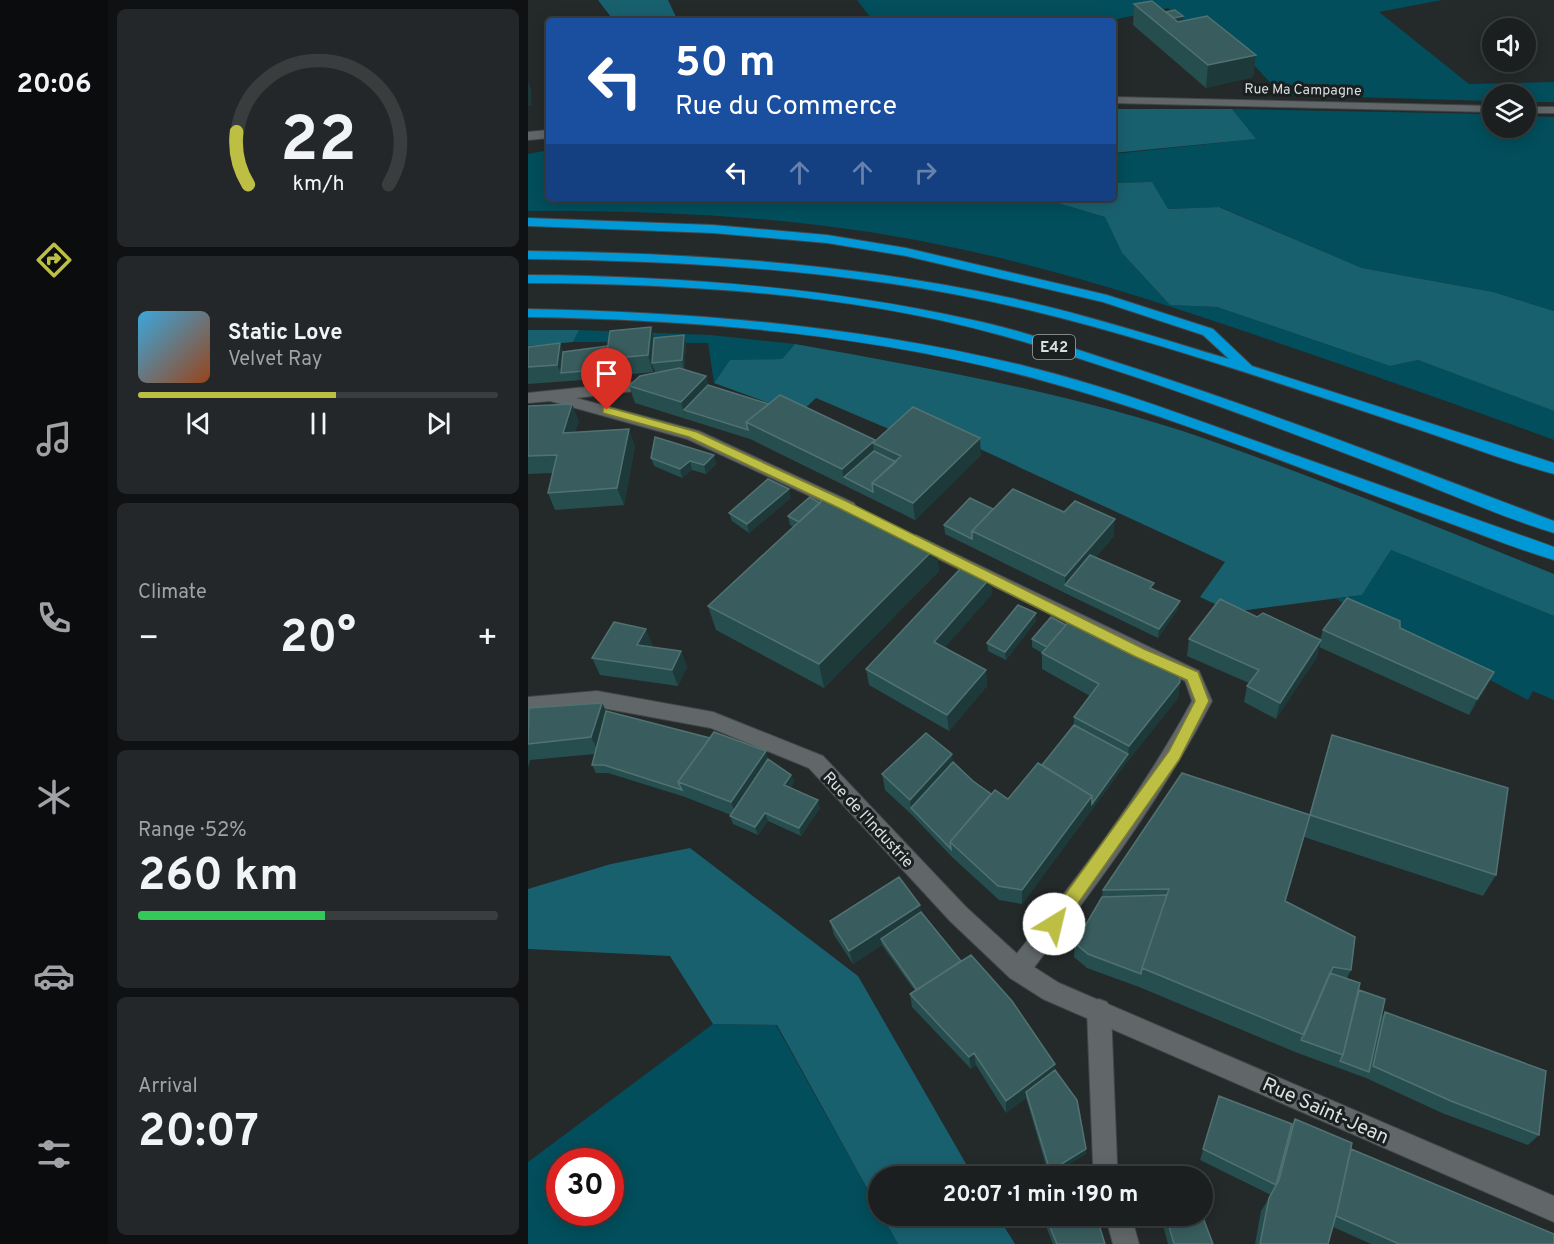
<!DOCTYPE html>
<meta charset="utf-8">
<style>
:root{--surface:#1b1f20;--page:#242729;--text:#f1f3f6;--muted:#a0a2a5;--line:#393d3e;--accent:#bcbf43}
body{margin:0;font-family:Overpass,sans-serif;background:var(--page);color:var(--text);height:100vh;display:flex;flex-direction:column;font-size:22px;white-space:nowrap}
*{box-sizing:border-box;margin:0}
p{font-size:20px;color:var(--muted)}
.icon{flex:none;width:33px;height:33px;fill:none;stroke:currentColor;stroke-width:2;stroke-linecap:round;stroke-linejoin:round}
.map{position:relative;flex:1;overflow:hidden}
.drawer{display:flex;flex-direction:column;gap:9px;padding:9px;background:#0f1112;width:420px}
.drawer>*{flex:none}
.hud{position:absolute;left:18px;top:18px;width:570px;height:183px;border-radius:6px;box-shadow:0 3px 15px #0003,0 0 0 2px var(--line);background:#1a4fa0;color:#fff;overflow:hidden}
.tools{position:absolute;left:954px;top:18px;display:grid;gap:12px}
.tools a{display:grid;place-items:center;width:54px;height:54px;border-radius:50%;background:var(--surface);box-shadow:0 3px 15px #0003,0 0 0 2px var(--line);font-size:30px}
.speed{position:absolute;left:18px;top:1148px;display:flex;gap:12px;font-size:30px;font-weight:700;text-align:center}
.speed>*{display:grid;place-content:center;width:78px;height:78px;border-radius:50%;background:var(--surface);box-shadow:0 3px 15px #0003,0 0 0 2px var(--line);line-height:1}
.speed .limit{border:9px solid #d22;background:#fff;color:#111}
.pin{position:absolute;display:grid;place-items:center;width:51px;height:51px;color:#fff;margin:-62px -26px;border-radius:50% 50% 50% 0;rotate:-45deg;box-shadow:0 0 6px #0007}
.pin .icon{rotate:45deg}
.me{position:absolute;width:66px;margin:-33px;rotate:36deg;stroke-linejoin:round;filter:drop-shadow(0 0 4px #0008)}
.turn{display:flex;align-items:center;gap:21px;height:126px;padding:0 30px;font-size:27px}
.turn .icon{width:78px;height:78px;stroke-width:2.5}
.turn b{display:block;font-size:42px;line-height:51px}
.lanes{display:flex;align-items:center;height:57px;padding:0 30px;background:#0003;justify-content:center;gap:30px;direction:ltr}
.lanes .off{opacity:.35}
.big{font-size:45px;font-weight:700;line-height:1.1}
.drawer .card{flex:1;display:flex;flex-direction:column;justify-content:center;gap:9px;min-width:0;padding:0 21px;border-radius:9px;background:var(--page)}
.drawer .dial{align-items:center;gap:0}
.dial svg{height:156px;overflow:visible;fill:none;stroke:var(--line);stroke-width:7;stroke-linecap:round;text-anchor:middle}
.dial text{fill:var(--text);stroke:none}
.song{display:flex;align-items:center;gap:18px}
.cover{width:72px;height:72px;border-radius:9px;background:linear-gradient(135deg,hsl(200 70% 55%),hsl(20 70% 35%))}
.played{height:6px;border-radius:3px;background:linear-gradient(90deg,var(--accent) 55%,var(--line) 55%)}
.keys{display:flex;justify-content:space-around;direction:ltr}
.heat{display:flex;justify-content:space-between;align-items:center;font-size:33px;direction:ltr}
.charge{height:9px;border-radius:4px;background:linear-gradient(90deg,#34c759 52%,var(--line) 0)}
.trip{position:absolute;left:340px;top:1166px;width:345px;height:60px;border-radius:30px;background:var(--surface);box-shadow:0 3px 15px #0003,0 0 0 2px var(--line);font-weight:700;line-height:60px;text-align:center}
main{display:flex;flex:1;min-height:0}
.tabs{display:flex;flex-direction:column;width:108px;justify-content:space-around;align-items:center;background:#0b0c0d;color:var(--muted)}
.tabs .icon{width:42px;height:42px}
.tabs .on{color:var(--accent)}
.tabs b{font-size:27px;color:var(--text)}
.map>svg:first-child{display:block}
.green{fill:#024e5c;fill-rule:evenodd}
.forest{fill:#19606f}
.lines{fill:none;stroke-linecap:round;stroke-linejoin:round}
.minor-casing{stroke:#434647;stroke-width:2}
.tertiary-casing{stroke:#434647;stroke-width:2}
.motorway-casing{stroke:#434647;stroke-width:2}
.minor{fill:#616769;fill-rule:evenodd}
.tertiary{fill:#616769;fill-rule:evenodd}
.motorway{fill:#0098d7;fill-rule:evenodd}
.wall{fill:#264e4e}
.shaded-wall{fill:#1d3939}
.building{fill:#395d5e;stroke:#527272;stroke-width:1.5}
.route{fill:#bcbf43;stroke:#7a7c2c;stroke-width:1.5}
.labels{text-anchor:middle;stroke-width:6;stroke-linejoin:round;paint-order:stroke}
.far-street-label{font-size:14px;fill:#dbdedf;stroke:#1a1f20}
.shield{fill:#1a1f20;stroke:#a1a5a6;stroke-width:1.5}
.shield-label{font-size:15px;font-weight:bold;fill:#dbdedf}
.street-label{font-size:16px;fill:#dbdedf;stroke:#1a1f20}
.near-street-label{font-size:20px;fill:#dbdedf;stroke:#1a1f20}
</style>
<main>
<nav class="tabs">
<b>20:06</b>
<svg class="icon on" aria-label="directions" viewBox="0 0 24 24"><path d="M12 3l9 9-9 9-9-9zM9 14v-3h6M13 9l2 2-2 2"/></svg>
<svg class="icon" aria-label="music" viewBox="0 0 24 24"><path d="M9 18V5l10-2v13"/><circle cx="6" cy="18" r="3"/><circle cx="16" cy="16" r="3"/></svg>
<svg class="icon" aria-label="phone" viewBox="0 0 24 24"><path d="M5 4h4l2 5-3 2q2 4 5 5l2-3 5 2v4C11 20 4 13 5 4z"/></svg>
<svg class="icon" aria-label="climate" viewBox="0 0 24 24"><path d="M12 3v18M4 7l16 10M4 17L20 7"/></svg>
<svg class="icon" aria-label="car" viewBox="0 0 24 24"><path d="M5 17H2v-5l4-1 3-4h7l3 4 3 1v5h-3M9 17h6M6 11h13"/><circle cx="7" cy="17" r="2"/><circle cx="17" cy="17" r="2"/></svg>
<svg class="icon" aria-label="filters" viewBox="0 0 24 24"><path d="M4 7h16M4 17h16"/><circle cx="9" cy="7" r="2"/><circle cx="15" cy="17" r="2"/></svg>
</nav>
<section class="drawer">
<div class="card dial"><svg viewBox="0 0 100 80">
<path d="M14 69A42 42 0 1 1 86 69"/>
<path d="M14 69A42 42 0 0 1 8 42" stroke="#bcbf43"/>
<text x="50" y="56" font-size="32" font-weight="700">22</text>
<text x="50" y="72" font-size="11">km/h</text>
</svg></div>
<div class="card">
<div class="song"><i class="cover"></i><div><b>Static Love</b><p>Velvet Ray</p></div></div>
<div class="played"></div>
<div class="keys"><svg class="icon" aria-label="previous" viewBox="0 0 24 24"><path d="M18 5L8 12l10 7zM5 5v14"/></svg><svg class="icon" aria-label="pause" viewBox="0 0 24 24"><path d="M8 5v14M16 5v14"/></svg><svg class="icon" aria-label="next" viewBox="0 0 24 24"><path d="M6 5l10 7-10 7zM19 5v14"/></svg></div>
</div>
<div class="card"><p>Climate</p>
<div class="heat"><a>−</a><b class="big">20°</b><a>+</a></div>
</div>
<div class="card"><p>Range · 52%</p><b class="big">260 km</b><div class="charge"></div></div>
<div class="card"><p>Arrival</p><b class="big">20:07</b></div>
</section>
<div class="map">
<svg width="1026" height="1244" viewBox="0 0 1026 1244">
<rect width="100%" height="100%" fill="#24292a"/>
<path class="green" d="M329,0h585l-63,12 90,72 85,-2v20h-28v-8h-34v7l-210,-6 -65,-69 -20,5 -29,-23 -59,13h-236z
M704,109l260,5v14h34v-12l28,1v194l-61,-19 -131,-24 -142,-61 -53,2 -16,-27 -38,1v-29l142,-15z
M21,150v48h492l64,19 17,36 48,52 47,2 173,59 28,-6 136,51v29c-87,-32 -174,-62 -261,-92 -117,-41 -235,-80 -357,-104 -134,-27 -272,-34 -408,-33v-57z
M51,330l132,5 84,9 -13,15 -52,1 -16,23 -6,-40 -135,-1z
M863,550l163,66v84l-21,-9 -5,9 -192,-101 26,-4z
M185,1024l63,1 103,185v5h3l16,29h-370v-82zM32,1161h50v51h-50z"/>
<path class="forest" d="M70,0h70l10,21h-64z
M585,109h119l24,30 -143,14z
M624,182l16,27 51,-2 143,61 131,24 61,19v100l-136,-51 -28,6 -173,-59 -47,-2 -48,-52 -17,-36 -64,-19h72v-15z
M0,330h51l-6,12 -45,4z
M267,344c138,25 278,49 411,95 118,41 233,89 348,135v42l-163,-66 -29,45 -130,17 -32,-15 25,-35 -306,-141 -16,14 -87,-37 -17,16 -85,-31 16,-23 52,-1z
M162,848l168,128 115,200h-94v34l-102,-185 -64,-1 -43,-68 -142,-7v-60l83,-25z
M354,1215h115l18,29h-117z"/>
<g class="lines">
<defs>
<path id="minor" d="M585,97l379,9v6l-379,-9z
M998,107h28v6h-28z
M21,130v8l-21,2v-8z
M126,380l5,2 2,3 -2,3 -83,10 123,33 155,72 2,4 -2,4h-12l-155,-72 -137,-38 -22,2v-10z
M388,535l283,136 13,30c-51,99 -118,188 -186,277l-8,3 -8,-3 -3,-8 3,-8c67,-83 131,-167 182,-261l-7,-20 -275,-136 -2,-4 2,-4z
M571,999l8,3 4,8 6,153 5,13h-26l-3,-13 -6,-153 4,-8z
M577,1215h26l8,29h-26z"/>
<path id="tertiary" d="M69,691l116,21 110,44 143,151 60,55 33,21 495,213v26l-511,-223 -33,-21 -60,-57 -141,-153 -98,-40 -114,-21 -69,6v-16z"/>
<path id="motorway" d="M0,218l185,7 114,10 79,13 201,47 106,34 39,37 302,97v11c-49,-13 -97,-32 -146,-48 -124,-41 -248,-84 -375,-115 -165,-40 -336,-50 -505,-52v-8c161,2 321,12 478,46 76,16 149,40 223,62l-26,-24 -100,-33 -197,-46 -79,-13 -114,-10 -185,-7z
M0,275c148,1 296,12 440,44 58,12 113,32 169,50 141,46 279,100 417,152v12c-56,-17 -110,-42 -165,-63 -128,-49 -257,-98 -389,-135 -152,-42 -315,-51 -472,-52z
M0,309c168,3 333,17 497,57 86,21 169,53 253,83 92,33 184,65 276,98v13c-37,-11 -74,-26 -110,-39 -131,-47 -260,-101 -393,-138 -170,-48 -347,-63 -523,-66z"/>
</defs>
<use href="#minor" class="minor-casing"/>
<use href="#tertiary" class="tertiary-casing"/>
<use href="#motorway" class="motorway-casing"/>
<use href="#minor" class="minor"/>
<use href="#tertiary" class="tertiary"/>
<use href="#motorway" class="motorway"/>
</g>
<path class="wall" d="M606,4l32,8 16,9 74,34 -3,22 -47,11 -73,-63z
M123,327l3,12 32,5 -2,25h-1l23,7 2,9 167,56 106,14 -66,65 -165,-81 -115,-36 -6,-17 35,-15 -9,1 -2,-5v5l-41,4v-2l-1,4 -83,6v-37l32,-4 3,9 45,-6z
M0,406l51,15 -4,11 60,14 -11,59 -69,5 -7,-17 5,-20 -25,1z
M186,455l2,9 -10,10 -14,-4 -10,8 -28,-12 -3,-8z
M263,498l-42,35 -17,-12 -3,-8z
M292,503l116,44 3,24 -115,117 -108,-58 -8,-24 86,-79 -4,-2 -2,-9z
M465,509l121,27 -18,21 57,32 25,20 -20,29 -93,-45 -120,-59 -1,-9z
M464,594l-47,53 41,23 1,16 -38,45 -80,-46 -3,-16z
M508,613v8l-30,39 -18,-9 -1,-8z
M729,617l63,23 3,-10 77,-2 86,60 -17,27 -150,-68 -2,10 -41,62 -32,-17 3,-16 2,-3 -62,-27 2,-17z
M504,639l148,43 -2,16 -51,64 -36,49 -69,93 -23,-4 -47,-43 -40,-42 -27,-25 -3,-16 71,-12 20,19 18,13 17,5 34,-34 32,-40v-8l16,-21 -48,-27v-16l-10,-6z
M125,646l-1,1 29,4 6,16 -9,19 -78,-11 -8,-17z
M74,703l4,8 162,48 23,16 3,7 -4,6 30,20 -19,28 -33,-15 -10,14 -25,-11 -3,-8 1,-1 -46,-18 -77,-24h-12l-4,-8 3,-11 -65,6 -2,8v-57z
M804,735l164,140 -13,21 -179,-59 -19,64 66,69 -4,8 12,12 22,28 4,-6 154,123 -11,10 -86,-32 -76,-35 -71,-26 -156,-65 -52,-19 -13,-11 1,-14 27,-46 1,-7 206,-75 16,-57z
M393,912l40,49 94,103v6l31,84 -37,22 -23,-78 -20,15 -30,-48 -5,4 -59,-62 -2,-13 5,-3 -33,-46 -29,19 -19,-29 -4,-14z
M691,1096l73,28 3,-5 56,30 203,95h-183l-38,-17 -5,17h-73l6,-33 10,-16 -71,-35z
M516,1215h52l9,29h-52l-9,-23z
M638,1216l47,28h-45l-5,-19z"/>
<path class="shaded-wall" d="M655,16l-1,8 -23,-3z
M728,55l-3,22 -47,11 2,-23z
M0,81l3,8 1,16 -4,1z
M123,327l5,17 -4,19 1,4v5l-5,-17z
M156,335l2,9 -2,25 -2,-9z
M32,343l7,17 -6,13 -4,-8z
M81,366l3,8 -1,4 -3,-9z
M178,376l5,17 -27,17 2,9 -5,-17z
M44,404l7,17 -9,29 -7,-17z
M101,429l6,17 -11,59 -7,-17z
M452,438l1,17 -66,65 -2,-17z
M345,443l2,16 -31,18 1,9 -3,-17z
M186,455l2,9 -10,10 -2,-9z
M162,461l2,9 -10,8 -2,-9z
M261,489l2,9 -42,35 -2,-9z
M587,519l-1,17 -44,51 -5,-2v-9z
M408,547l3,24 -115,117 -5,-24z
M463,577l1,17 -56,64 -2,-16z
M652,601l-2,8 -20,29 1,-9z
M508,613v8l-30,39 -1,-8z
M118,629l7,17 -9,15 -7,-16z
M793,640l-4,17 -41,62 4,-16z
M153,651l6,16 -9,19 -6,-16z
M458,670l1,16 -38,45 -2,-16z
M966,672l-8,16 -17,27 8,-16z
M652,682l-2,16 -51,64 2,-16z
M74,703l8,16 -11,34 -8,-16z
M238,751l5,16 -34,51 -6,-16z
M424,754l2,16 -43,38 -1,-8z
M600,754l-1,8 -36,49 -69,93v-14l70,-94z
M263,775l3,7 -8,11 -2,-8z
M290,800l2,8 -19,28 -2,-8z
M237,813l3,8 -10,14 -3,-8z
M392,905l3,14 -42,20 1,6 -29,19 -4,-13z
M446,1053l2,12 -5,4 -2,-12z
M527,1064v12l-29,16v6l-20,15v-12z
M558,1149v5l-37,22 1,-5z"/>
<path class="building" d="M624,1l26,21 29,-6 49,39 -48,10 -74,-61z
M647,10l8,6 -9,2 -8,-6z
M123,327l-3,28 -42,4 4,-28z
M156,335l-2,25 -30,3 2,-25z
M32,343l-3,22 -29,2v-20z
M80,346l-2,13 3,7 -1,3 -47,4 2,-21z
M151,368l27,8 -25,26 -52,-16 11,-10z
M180,385l61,19 -23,18 2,8 -64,-20z
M252,395l95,45 -33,29 -96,-47z
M44,404l-9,29 66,-4 -12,59 -69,5 9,-38 -29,1v-50z
M385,407l67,31 -67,65 -41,-20 29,-27 -28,-13z
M127,437l59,18 -10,10 -14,-4 -10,8 -29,-11z
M346,451l22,11 -24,21 1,9 -29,-15z
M240,479l21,10 -42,35 -18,-11z
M485,489l51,23 11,-11 40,18 -50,57 -93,-45z
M302,493l106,54 -117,117 -111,-58z
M282,497l10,6 -21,19 -11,-6z
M442,498l23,11 -21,22v8l-28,-14z
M562,555l64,28 -4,5 30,13 -21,28 -94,-44z
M436,565l27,12 -57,65 52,28 -39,45 -81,-46z
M819,598l53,23v7l94,44 -17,27 -154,-69z
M692,599l37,18 6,-4 58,27 -41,63 -33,-17 12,-16 -70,-31z
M490,605l18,8 -31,39 -18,-9z
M523,617l15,8 -19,22 -15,-8z
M543,619l108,54 1,9 -51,64 -55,-29 25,-33 -57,-31z
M86,622l32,7 -9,16 44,6 -9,19 -80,-12z
M74,703l-11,34 -63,7 1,-36z
M78,711l104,27 -32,44 4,8 -78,-25h-12z
M546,725l54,29 -36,50v-8l-50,-31z
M186,732l52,19 -35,51 -53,-20z
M398,733l26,21 -42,46 -28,-26z
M804,735l176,53 -12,87 -186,-60z
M240,759l23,16 -7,10 34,15 -19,28 -34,-15 -10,14 -25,-11z
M425,762l20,19 18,13 -41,48 1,7 -40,-41z
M510,763l54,33 -70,94 -24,-4 -48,-44 45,-52 13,9z
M654,773l128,42 -25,86 70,36 -4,33 -18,-3 -29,68 -162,-67 27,-79 -66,1z
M371,877l21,28 -71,46 -19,-30z
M639,895l-25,73 -1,6 -53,-20 -13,-11 27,-46z
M393,912l40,49 -44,29 -36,-51z
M443,955l41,46 43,63 -49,37 -32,-48 -5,4 -59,-63z
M802,973l30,10 -17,72 -42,-15z
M831,990l26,9 -16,73 -29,-11 3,-6z
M857,1012l161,59 -7,64 -88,-34 -78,-35z
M527,1070l22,30 9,49 -36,22 -24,-79z
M691,1096l73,28 -16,61 -73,-36z
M767,1119l57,24 -15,68 -9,33h-68l9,-46 10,-18z
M823,1149l203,85v10h-155l-63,-28z
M517,1215h51l9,29h-48z
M641,1215h33l11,29h-39l-8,-28z"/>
<path class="route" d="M79,407l90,25 149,69 298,148 54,23 11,29 -30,59 -119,169 -6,2 -6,-2 -2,-5 2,-6 121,-167 26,-50 -8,-21 -53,-24 -297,-149 -148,-70 -86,-24v-5z"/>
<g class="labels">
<g class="far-street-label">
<text transform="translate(775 89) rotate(1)" y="5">Rue Ma Campagne</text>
</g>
<rect class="shield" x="505" y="335" width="42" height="24" rx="4.5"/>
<g class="shield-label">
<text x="526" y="352">E42</text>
</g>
<g class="street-label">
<text transform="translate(341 819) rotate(47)" y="6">Rue de l'Industrie</text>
</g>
<g class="near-street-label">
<text transform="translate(798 1110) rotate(24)" y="7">Rue Saint-Jean</text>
</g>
</g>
</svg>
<div class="tools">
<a><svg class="icon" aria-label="sound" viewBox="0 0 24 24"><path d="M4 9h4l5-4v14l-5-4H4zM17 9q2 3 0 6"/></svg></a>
<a><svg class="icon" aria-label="layers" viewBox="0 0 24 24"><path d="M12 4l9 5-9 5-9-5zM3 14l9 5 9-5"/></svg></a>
</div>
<div class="speed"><div class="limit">30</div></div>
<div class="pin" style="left:79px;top:410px;background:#d93025"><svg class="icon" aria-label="arrive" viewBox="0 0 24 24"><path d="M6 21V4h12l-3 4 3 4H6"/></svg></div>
<svg class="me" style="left:526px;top:924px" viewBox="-20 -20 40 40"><circle r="19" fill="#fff"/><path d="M0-13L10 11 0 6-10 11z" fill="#bcbf43"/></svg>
<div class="trip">20:07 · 1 min · 190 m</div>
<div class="hud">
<div class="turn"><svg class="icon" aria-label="left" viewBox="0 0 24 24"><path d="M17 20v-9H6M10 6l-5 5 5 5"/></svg><div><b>50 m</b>Rue du Commerce</div></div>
<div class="lanes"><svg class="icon" aria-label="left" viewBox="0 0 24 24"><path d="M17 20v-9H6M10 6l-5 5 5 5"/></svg><svg class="icon off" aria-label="ahead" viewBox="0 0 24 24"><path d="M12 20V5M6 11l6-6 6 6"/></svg><svg class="icon off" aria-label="ahead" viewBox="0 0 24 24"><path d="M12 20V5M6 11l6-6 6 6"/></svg><svg class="icon off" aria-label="right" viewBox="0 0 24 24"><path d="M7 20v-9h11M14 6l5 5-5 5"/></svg></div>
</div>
</div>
</main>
